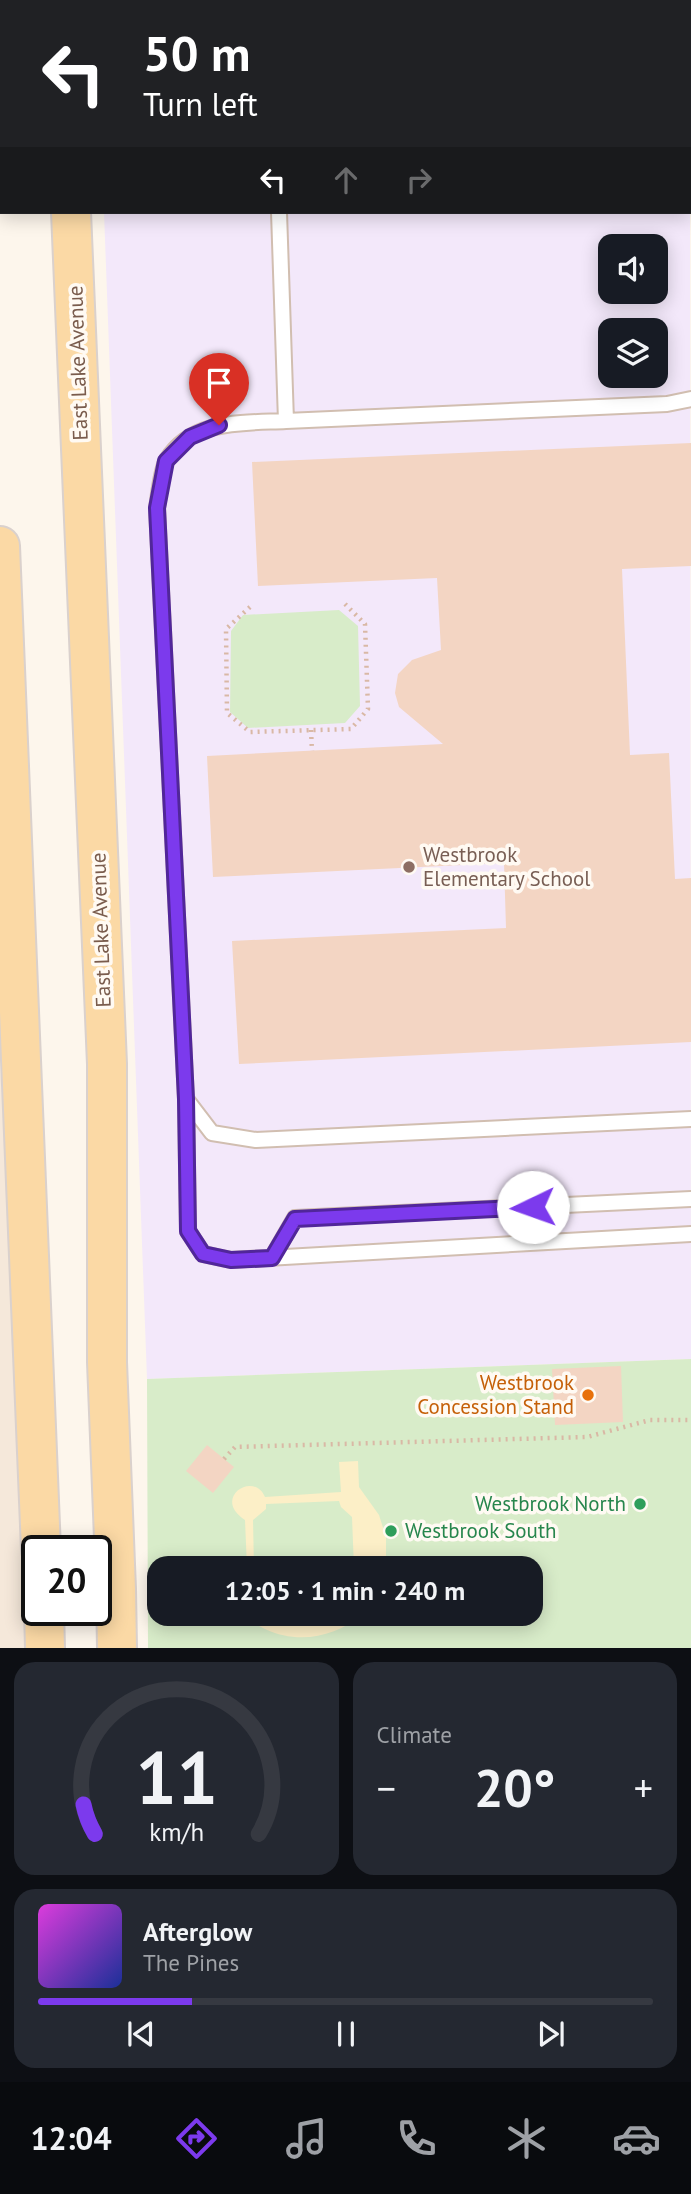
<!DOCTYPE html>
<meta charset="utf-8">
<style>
:root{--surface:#171b24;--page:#242831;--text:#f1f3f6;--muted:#9ea1a6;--line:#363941;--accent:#7c3aed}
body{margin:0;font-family:"PT Sans",sans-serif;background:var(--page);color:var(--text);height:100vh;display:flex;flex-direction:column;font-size:26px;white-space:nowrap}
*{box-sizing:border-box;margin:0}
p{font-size:23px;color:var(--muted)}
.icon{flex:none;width:38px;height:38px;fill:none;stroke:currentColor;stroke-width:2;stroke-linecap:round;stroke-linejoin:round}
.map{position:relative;height:1648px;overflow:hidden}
.sheet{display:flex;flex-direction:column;gap:14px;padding:14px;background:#0d0f14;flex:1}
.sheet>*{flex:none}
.banner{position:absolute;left:0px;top:0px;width:691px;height:214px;box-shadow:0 4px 18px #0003;background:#202124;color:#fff;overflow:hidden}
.controls{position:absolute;left:598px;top:234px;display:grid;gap:14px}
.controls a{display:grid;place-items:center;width:70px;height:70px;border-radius:14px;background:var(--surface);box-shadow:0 4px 18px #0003;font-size:35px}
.speed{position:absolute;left:21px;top:1535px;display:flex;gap:14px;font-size:35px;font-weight:700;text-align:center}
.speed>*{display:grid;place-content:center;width:91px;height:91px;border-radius:50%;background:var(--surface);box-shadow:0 4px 18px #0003;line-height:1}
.speed .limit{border:4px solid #111;border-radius:10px;background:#fff;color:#111}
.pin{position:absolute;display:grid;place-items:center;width:60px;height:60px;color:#fff;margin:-72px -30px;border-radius:50% 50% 50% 0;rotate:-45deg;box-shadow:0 0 7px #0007}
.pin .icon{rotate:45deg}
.me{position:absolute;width:77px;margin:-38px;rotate:267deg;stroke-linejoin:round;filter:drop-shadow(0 0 5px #0008)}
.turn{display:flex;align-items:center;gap:24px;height:147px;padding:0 28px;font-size:32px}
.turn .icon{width:91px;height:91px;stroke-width:2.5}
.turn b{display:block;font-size:49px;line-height:60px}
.lanes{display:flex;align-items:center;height:66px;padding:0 28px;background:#0003;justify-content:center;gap:35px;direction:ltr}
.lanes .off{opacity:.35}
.big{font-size:52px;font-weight:700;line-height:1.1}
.sheet .card{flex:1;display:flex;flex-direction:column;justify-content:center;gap:10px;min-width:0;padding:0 24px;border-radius:21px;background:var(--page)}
.sheet .dial{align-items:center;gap:0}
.dial svg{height:182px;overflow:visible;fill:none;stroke:var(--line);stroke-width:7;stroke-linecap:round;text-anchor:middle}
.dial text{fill:var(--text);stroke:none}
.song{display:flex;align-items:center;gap:21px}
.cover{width:84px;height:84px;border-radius:10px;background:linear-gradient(135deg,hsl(300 70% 55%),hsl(230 70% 35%))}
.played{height:7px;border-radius:4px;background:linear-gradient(90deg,var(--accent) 25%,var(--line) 25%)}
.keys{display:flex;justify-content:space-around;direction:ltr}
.heat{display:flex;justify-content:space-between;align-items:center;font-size:38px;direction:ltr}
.sheet .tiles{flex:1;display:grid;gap:14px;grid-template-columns:1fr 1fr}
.card:last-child{grid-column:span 2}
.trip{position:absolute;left:147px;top:1556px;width:396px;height:70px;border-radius:21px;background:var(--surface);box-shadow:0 4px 18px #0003;font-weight:700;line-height:70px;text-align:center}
.dock{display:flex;height:112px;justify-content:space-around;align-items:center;background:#090b0e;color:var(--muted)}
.dock .icon{width:49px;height:49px}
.dock .on{color:var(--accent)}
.dock b{font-size:32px;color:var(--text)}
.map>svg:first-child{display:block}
.residential{fill:#f5e8da}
.education{fill:#f3e8fa;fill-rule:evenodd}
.green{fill:#d8ecc9;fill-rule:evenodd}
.sand{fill:#fcefc7}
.building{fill:#f3d5c3}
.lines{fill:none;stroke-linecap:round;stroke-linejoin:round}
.lane-casing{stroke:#d1beb0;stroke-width:18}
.street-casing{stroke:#d1beb0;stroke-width:30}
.secondary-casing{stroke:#d6c0b0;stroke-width:42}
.primary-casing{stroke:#dad1cd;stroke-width:42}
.path{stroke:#d9b8a5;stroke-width:4.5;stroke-dasharray:2 5;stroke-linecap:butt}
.lane{stroke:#fff;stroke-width:14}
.street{stroke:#fff;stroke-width:26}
.secondary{stroke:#fff;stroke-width:38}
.primary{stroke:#fbd9a5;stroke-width:38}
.route-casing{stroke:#51269a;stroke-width:18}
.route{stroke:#7c3aed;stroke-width:12}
.education-dot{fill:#8d6e63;stroke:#fffaf3;stroke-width:2.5}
.food-dot{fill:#e8710a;stroke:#fffaf3;stroke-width:2.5}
.leisure-dot{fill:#2e9e5b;stroke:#fffaf3;stroke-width:2.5}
.labels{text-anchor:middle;stroke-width:7;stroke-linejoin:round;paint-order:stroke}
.street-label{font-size:21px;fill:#7a5c4d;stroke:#fffaf3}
.education-label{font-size:21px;fill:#785e54;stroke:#fffaf3;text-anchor:start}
.food-label{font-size:21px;fill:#c56008;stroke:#fffaf3;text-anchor:end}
.leisure-label{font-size:21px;fill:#27864d;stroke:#fffaf3;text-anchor:end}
</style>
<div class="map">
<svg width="691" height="1648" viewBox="0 0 691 1648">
<rect width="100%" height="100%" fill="#fdf6ec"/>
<path class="residential" d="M435,0h256v37l-1,-35z
M0,1057l27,548v43h-27z"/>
<path class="education" d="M690,144l1,1215 -544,20 -43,-1167h586zM611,247h45v45h-45zM611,331h45v45h-45z"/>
<path class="green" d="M339,610l19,16 2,80 -15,17 -97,5 -18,-16 1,-81 12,-16z
M691,1359v289h-543l-1,-269zM159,1568h371v46h-371z"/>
<path class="sand" d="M358,1461l1,26 20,28 7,22v31h-32l-2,-51 -11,-10 -2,-6 -73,3v5l-13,11 1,48h-7l-2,-48c-34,-22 9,-50 20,-23l76,-5 -2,-30z
M243,1614h120c-28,23 -64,31 -98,15 -8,-4 -17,-9 -22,-15z"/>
<path class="building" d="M691,443v123l-69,3 8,186 39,-2 6,126 16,-1v164l-452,22 -7,-123 274,-13 -2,-65 -291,14 -6,-121 236,-12 -44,-37 -4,-14 3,-19 14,-14 29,-10 -4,-72 -179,8 -6,-124z
M621,1366l2,56 -68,3 -3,-56z
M207,1445l27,22 -21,26 -27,-22z"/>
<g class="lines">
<defs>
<path id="lane" d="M393,0v2
M279,212l7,209 381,-17 24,-5
M286,421c-42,2 -94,-2 -119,39 -6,10 -8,36 -10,48l29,591 2,132 15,23 28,6 460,-26
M186,1099l26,34 44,7 435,-21
M272,1258l23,-40 396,-19"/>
<path id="street" d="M574,0v2"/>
<path id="secondary" d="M690,44h1
M0,79h2
M690,117h1
M0,153h2"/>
<path id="primary" d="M56,0v2
M71,212l36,852v298l9,227 1,59
M0,546l41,1004
M44,1610l1,38"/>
</defs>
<use href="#lane" class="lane-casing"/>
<use href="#street" class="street-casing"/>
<use href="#secondary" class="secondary-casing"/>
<use href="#primary" class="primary-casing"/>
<path class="path" d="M250,607l-24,22 1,84 23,19 101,-3 17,-20 -3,-85 -21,-21
M311,730l1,21
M224,1459l11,-12 352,-10 63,-17h41"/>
<use href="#lane" class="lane"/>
<use href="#street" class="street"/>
<use href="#secondary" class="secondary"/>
<use href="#primary" class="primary"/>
</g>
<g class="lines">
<defs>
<path id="route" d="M219,425l-29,12 -24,24 -9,47 29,591 2,132 15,23 28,6 41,-2 23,-39 238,-12"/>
</defs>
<use href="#route" class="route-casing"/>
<use href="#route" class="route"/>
</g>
<circle class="education-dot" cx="409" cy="867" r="7"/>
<circle class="food-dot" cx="588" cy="1395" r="7"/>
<g class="leisure-dot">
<circle cx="640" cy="1504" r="7"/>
<circle cx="391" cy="1531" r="7"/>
</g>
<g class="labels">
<g class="street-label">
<text transform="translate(78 363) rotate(-92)" y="7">East Lake Avenue</text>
<text transform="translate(101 930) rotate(-92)" y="7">East Lake Avenue</text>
</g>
<g class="education-label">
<text x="423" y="862">Westbrook<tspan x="423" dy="24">Elementary School</tspan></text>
</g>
<g class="food-label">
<text x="574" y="1390">Westbrook<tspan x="574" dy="24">Concession Stand</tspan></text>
</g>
<g class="leisure-label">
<text x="626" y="1511">Westbrook North</text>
<text x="405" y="1538" text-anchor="start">Westbrook South</text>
</g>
</g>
</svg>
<div class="controls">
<a><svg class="icon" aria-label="sound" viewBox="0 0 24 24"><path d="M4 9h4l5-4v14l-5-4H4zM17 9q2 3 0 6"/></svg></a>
<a><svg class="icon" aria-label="layers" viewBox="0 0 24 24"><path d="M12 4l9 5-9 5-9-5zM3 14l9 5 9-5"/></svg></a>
</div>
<div class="speed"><div class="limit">20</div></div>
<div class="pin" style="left:219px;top:425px;background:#d93025"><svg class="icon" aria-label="arrive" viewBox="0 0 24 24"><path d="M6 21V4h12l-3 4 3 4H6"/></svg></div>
<svg class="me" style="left:533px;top:1207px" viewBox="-20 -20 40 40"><circle r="19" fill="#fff"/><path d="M0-13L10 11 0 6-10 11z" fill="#7c3aed"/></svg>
<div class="trip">12:05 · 1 min · 240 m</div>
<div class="banner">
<div class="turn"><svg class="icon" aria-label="left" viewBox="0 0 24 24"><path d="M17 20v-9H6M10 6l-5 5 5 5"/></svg><div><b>50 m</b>Turn left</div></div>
<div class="lanes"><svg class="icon" aria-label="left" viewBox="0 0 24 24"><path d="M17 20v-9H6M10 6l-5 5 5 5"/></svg><svg class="icon off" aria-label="ahead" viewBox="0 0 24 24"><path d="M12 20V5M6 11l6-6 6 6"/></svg><svg class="icon off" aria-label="right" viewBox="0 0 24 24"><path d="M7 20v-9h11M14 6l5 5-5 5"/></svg></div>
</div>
</div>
<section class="sheet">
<div class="tiles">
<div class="card dial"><svg viewBox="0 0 100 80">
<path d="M14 69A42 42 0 1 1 86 69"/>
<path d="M14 69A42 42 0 0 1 9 56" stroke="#7c3aed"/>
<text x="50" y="56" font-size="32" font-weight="700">11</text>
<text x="50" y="72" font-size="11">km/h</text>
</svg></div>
<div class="card"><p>Climate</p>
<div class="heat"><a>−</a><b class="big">20°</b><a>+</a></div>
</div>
<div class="card">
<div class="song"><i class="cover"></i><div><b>Afterglow</b><p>The Pines</p></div></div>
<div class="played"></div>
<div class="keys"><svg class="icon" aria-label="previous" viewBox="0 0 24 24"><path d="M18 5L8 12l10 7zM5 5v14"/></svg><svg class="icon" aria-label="pause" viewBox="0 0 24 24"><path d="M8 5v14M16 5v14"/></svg><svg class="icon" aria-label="next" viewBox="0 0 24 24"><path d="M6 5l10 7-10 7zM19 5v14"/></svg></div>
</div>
</div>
</section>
<nav class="dock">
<b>12:04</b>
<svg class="icon on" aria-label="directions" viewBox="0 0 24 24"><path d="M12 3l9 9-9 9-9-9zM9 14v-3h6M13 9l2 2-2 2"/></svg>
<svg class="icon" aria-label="music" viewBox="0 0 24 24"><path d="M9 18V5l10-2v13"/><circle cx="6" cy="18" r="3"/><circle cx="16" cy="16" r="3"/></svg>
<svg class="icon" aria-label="phone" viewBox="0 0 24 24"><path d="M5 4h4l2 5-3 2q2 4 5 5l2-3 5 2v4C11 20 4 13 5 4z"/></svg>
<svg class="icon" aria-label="climate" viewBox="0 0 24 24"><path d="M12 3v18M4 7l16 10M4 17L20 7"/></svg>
<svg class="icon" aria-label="car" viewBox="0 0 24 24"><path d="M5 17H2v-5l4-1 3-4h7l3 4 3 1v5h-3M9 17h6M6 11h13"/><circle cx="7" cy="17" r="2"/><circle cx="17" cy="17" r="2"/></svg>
</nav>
